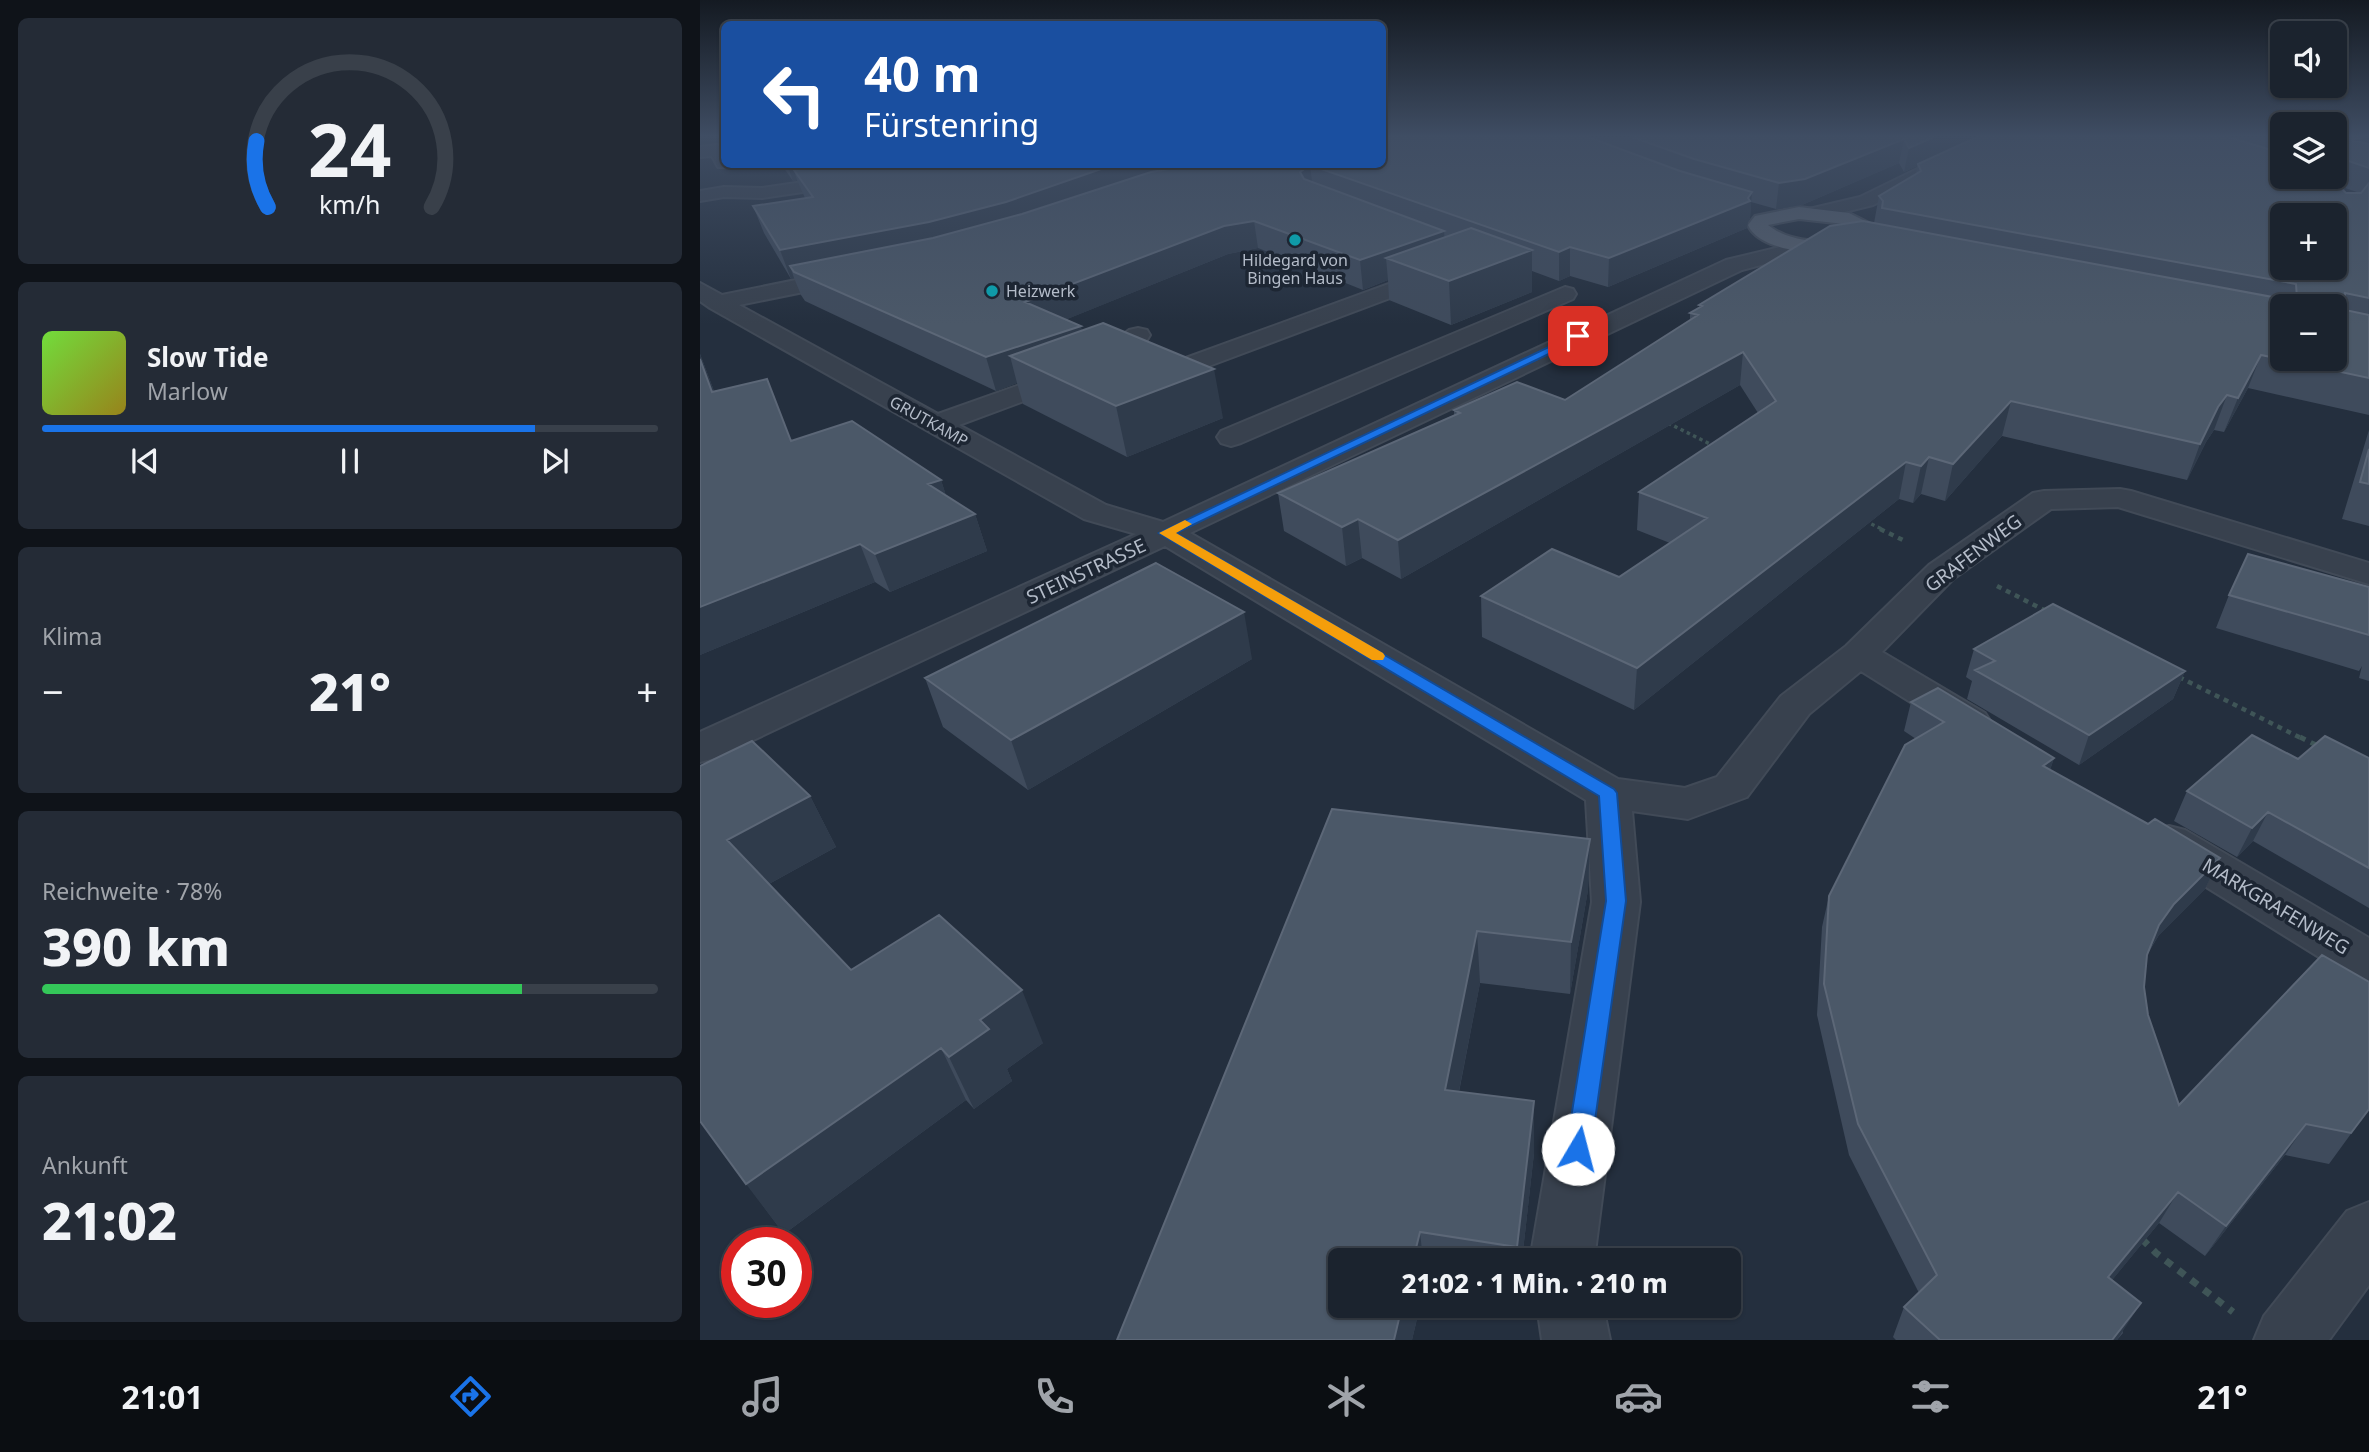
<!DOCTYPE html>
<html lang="de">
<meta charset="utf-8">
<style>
:root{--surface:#1b232e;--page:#242b36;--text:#f1f3f6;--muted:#a0a4aa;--line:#39404a;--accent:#1a73e8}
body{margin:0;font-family:"Noto Sans",sans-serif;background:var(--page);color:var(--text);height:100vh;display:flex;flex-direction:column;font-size:26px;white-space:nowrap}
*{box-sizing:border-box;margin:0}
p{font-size:23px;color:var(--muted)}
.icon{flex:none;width:38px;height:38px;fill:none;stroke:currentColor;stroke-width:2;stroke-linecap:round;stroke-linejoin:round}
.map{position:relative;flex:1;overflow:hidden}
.sheet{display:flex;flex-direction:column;gap:18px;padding:18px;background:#0f1319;width:700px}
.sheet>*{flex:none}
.banner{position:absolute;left:21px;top:21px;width:665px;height:147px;border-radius:10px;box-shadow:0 2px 5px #0004,0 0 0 2px var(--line);background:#1a4fa0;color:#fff;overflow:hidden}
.controls{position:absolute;left:1570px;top:21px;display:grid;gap:14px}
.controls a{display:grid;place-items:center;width:77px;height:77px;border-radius:10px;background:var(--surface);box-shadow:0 2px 5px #0004,0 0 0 2px var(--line);font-size:35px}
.speed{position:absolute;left:21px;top:1227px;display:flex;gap:14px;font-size:35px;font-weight:700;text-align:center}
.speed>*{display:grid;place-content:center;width:91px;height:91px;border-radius:50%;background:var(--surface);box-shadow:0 2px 5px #0004,0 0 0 2px var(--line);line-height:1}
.speed .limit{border:10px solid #d22;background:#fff;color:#111}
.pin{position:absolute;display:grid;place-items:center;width:60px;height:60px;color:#fff;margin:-30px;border-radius:14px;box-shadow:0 4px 10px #0006}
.me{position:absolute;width:77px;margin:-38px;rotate:8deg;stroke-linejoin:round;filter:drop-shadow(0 0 5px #0008)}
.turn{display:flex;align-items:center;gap:24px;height:147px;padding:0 28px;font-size:32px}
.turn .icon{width:91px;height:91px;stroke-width:2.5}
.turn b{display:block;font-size:49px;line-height:60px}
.big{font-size:52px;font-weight:800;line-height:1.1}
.sheet .widget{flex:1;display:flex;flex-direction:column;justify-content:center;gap:10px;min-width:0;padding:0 24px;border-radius:10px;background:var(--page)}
.sheet .dial{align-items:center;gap:0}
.dial svg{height:182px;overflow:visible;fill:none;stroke:var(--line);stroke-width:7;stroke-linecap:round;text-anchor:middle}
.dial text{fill:var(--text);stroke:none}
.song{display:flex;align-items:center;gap:21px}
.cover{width:84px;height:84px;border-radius:10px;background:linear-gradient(135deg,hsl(100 70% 55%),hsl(50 70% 35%))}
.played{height:7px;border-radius:4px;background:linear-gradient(90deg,var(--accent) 80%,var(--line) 80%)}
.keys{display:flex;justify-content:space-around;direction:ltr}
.heat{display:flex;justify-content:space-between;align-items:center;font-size:38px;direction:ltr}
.charge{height:10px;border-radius:5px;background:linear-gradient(90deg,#34c759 78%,var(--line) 0)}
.trip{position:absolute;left:628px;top:1248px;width:413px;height:70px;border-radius:10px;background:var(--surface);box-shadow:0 2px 5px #0004,0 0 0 2px var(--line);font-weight:800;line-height:70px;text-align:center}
.tabs{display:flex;height:112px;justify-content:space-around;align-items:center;background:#0b0e12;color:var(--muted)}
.tabs .icon{width:49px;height:49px}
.tabs .selected{color:var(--accent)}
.tabs b{font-size:32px;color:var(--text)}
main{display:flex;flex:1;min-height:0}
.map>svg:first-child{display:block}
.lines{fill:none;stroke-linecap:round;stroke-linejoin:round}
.minor-casing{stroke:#414a57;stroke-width:4}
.major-casing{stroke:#414a57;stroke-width:4}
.path-far3{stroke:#3f5557;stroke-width:3.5;stroke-dasharray:3.5 3.5;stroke-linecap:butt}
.path-far2{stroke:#3f5557;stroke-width:4.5;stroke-dasharray:5 5;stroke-linecap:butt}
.path-far1{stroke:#3f5557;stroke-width:5;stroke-dasharray:6 6;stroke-linecap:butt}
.path{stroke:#3f5557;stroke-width:7;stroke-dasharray:8 8;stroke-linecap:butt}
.minor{fill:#38414e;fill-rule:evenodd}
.major{fill:#56606e;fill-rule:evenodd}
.wall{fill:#3f4b5c;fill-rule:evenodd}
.shaded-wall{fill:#2f3b4b}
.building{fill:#4b5868;stroke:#5c6777;stroke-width:2;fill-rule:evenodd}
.route{fill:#1a73e8;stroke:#114b97;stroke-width:2}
.slow{fill:#f59e0b}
.culture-dot{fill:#0f9aa8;stroke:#1d2633;stroke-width:2.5}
.labels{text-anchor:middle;stroke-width:7;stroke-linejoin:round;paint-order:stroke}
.far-poi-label{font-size:16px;fill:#b4bcc9;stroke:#1d2633}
.far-street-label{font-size:16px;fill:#b4bcc9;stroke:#1d2633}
.street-label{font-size:19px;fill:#b4bcc9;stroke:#1d2633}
</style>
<main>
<section class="sheet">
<div class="widget dial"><svg viewBox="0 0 100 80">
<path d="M14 69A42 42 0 1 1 86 69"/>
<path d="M14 69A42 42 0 0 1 9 40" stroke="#1a73e8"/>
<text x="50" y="56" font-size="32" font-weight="700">24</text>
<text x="50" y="72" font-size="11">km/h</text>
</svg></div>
<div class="widget">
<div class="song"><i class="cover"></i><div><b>Slow Tide</b><p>Marlow</p></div></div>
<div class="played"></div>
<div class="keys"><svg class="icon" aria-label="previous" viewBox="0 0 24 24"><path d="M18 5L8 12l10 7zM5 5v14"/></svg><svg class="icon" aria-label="pause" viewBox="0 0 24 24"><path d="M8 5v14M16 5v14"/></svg><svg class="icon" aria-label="next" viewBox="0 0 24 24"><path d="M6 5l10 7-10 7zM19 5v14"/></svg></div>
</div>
<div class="widget"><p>Klima</p>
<div class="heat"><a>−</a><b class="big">21°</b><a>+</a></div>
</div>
<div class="widget"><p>Reichweite · 78%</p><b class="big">390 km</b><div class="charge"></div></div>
<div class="widget"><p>Ankunft</p><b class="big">21:02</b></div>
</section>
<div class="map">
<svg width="1669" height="1340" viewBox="0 0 1669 1340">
<rect width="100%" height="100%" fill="#242f3e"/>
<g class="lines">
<defs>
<path id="minor" d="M1293,137h21l-141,68 -57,14 -10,-6 3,-4 51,-12 86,-42z
M17,145l7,4v15h7l-1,3h-12l-6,-11 -12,1v-10z
M151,175l9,5 -3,4 -95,14 -38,-1 -24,4v-10l24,-4 38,1z
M1114,239l7,2 3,4 -3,4 -79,21 -552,263 428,246 67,9 32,-11 64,-81 65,-50 83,-81 104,-72 11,-2 76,-2 11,2 238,72v21l-251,-77 -67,2 -98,70 -71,73 103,61 6,9 -6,9 -14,4 -14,-4 -96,-60 -52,43 -62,83 -59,22 -56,-8 8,91 -46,358h-64l62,-358 -6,-102 -421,-254 -450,212 -15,4v-30l436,-198 -52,-15 -374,-211 -10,-7v-18l22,12 128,-26 8,2 3,5 -3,5 -119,24 199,109 152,-54 39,-30 9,-2 9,2 3,5 -3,5 -39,30 -149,55 147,80 57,17 563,-262z
M738,266l8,1 3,5 -3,5 -245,92 -9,3 -9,-3 -4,-5 4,-5z
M865,287l8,2 3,5 -3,5 -332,144 -10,3 -10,-3 -4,-6 4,-6z
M1469,826l16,4 184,108v45l-18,-6 -198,-123 -7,-12 7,-12z
M1669,1202v83l-40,55h-75l10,-24 83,-105z
M837,1306h66l7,34h-68z"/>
<path id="major" d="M1099,207l50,6 24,12 3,10c-20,27 -115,22 -128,-10l7,-9zM1099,219l45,5 12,8c-25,14 -66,11 -88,-7z"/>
</defs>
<use href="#minor" class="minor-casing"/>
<use href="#major" class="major-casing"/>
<path class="path-far3" d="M968,423l48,24
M1165,521l19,9"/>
<path class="path-far2" d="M1180,529l27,13
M1297,586l51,26
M1479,677l124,62"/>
<path class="path-far1" d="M1600,737l18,9"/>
<path class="path" d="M1442,1239l14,14 77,59"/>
<use href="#minor" class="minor"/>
<use href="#major" class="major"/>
</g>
<path class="wall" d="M682,137h900v40h52v-40h35v278l-121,-27 -24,44 -10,-2 -8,12 -19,38 -185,-44 -57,65 -24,-7 -8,9 -14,-4 -265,211 -152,-73 -1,-41 138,-19 51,-34 -33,-13 2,-38 119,-79 -18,-28 -339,194 -39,-21 -16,8 -62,-35 -6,-38 176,-78v-5l111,-10 125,-79v-8l9,-5v-3l175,-82 5,-27 37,-22 1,-8 -13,6 -5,-9 -97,42 -26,4 -25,-7 -1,16 -2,4 -1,6 -139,59 -38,-11 -11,5 -27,-10v21l-81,33 -62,-25 -1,-20 -25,10 -105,-42 -30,6 -161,65 15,11 141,88 -96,39 -104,-53 -6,-21 -21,8 -191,-90 -4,-6 -7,-17 -3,1 -27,-46 -11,-27 52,-8 -8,-18 -4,1 -12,-17h601zM1645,188l15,5h-14l-2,-3z
M0,354l14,37 53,-12 24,62 150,39 5,16 29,18 12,37 -97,41 -15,-10 -175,73z
M1669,430v96l-27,-7z
M1669,587v94l-10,-3 3,-12 -3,5 -143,-43 13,-33z
M1274,649l211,22 -12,28 -94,66 -112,-66 5,-18 -6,-4z
M552,659l-224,131 -85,-63 -18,-49z
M1211,702l143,56 -4,12 98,54 72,34 -15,31 -46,46 -12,20 -3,32 4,28 31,90 190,4 -40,55 -44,-9 -80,101 -46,-33 -47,57 11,53 -6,7h-221l-3,-3 11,-30 15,-14 -70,-138 -32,-140 5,-88 7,-31 87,-157 -12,-8z
M1669,758v150l-116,-67 -16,16 -63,-36 13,-30 111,-32z
M0,766l110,30 26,51 -67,37 82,86 192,73 -36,26 5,12 -38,28 -8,-9 -182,134 -84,-113z
M632,809l258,30 -2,51 -18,104 -90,-11 -21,109 75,9v52l-12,107h-182v46h80l-8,34h-295z"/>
<path class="shaded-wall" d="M1234,137h52l-68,27 -1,2 -13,6 5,-24z
M1665,137h4v20l-18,-17z
M1204,139l-5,24 -97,42 -26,4 3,-26z
M87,164h124l-117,6 3,10 -4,1z
M420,164h134l-241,64 -223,38 4,12 -3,1 -11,-29z
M610,165l3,25 -13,-18z
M1648,178l-10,26 2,-17z
M1052,192l-2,26 -2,4 -1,6 -139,59 1,-29 139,-60z
M554,221l4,27 -30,6 -195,79 -8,-31 199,-76z
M744,231l2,28 -60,-1 2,22 -25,10 -3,-30z
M870,247v29l-11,5v-29z
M832,250v42l-81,33 -2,-44z
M381,326l8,32 -79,-2 7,27 -21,8 -10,-34z
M1043,352l-3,33 -339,194 -3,-39z
M0,354l27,71 -15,-33 -12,-33z
M1561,355l-13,33 -24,44 14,-34z
M514,369l9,49 -96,39 -11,-51z
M1527,395l-13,35 -8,12 -19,38 13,-36 18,-37z
M1311,401l-9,35 -57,65 8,-37z
M1229,457l-8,37 -8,9 8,-37z
M1206,462l-7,37 -265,211 3,-42z
M241,480l12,36 -25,-32z
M275,514l12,37 -97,41 -15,-38z
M658,519l4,39 -16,8 -4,-39z
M160,544l15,38 -175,73v-48z
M544,612l8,47 -224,131 -17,-50z
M1485,671l-12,28 -94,66 10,-30z
M1354,758l-10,30 -1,-22z
M110,796l26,51 -80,44 -29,-51z
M1568,812l-15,29 -16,16 15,-29z
M890,839l-2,51 -18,104 1,-52z
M1520,858l-15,31 -46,46 -14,22 14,-32 15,-21z
M777,931l3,52 -31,159 -4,-52z
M322,990l21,53 -36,26 5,12 -38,28 -25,-52 31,-37z
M241,1048l25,52 -182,134 -38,-50z
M834,1101v52l-12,107h-4l-1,-13z
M1606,1124l-21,31 -80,101 21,-30z
M1478,1192l-19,31 -68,83 17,-29z
M720,1232l3,28h-10z
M1441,1303l-24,37h-5z
M702,1306h18l-8,34h-18z"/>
<path class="building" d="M682,137h206l92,34 72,21 -4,6 2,3 -141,57 -39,-11 -11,5 -249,-87 -10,7 4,7 140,52 -84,29 -106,-39 -30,5 -199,76 56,24 -95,31 -192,-85 -4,-6 143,-28 89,-24 129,-42 49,-8h182z
M932,137h302l-25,11 -5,-9 -99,40 -26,4 -85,-24z
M1277,137h251l54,16v24h52v-4l14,5 -8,9 6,6h15l8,-10v115l-24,-5v17l24,5v63l-108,-23 -23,43 -11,-3 -9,12 -18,37 -189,-43 -58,63 -24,-7 -8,9 -15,-4 -269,206 -156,-72 71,-47 67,28 88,-59 -68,-26 137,-91 -33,-49 -345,188 -40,-21 -16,8 -64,-34 182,-80 -6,-3 63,-28 48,18 133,-85 -8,-2 12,-7 -3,-1 131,-79 33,-5 431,80 3,-2 -1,-15 -414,-76 1,-7 -4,-5 42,-25 -3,-7zM1582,215h52v53h-52zM1582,306h52v53h-52z
M1634,137h31l-14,3 18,4v24l-35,-12z
M136,164h284l-19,5 -95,33 -77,20 -149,28 -27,-44 60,-9 -19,-27z
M771,228l61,22 -83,31 -63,-23z
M403,323l111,46 -98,37 -106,-50z
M0,359l12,33 55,-13 24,62 61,-20 89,59 -13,4 47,30 -100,40 -15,-10 -160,63z
M1669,449v35l-9,-2z
M1548,554l121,33v48l-140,-40z
M456,563l88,49 -233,128 -86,-62z
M1353,604l132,67 -96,64 -114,-65 20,-9 -21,-12z
M1238,688l116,70 -11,8 105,58 7,-5 65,39 -46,46 -15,21 -12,30 -3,32 4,28 31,90 143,-150 47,27v127l-18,24 -45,-9 -80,102 -48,-34 -70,85 33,26 -29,37h-172l-36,-33 33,-32 -79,-151 -34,-140 5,-88 76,-151 39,-23 -33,-20z
M1552,735l46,24 27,-23 44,22v110l-101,-56 -16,16 -65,-37z
M52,741l58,55 -83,44 124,130 88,-55 83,75 -42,30 9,9 -40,28 -8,-9 -195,136 -46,-63v-355z
M632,809l258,30 -19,103 -94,-11 -32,159 89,11 -17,146 -97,-15 -7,28h-73v46h62l-8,34h-277z"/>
<linearGradient id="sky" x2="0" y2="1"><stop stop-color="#141a22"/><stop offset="0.42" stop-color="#3f4d63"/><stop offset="1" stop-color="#3f4d63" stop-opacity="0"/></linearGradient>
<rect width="1669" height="324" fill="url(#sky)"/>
<path class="route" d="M878,333l4,1v4l-406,195 438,256 3,4 9,108 -35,248 -4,8 -9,4 -8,-4 -4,-8 40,-248 -7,-105 -440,-263z"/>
<path class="slow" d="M485,520l7,4 -16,9 207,120 2,3 -2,4h-11l-213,-127z"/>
<g class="culture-dot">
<circle cx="595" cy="240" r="7"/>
<circle cx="292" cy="291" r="7"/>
</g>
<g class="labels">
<g class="far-poi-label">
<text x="595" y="266">Hildegard von<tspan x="595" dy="18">Bingen Haus</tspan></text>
<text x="306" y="297" text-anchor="start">Heizwerk</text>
</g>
<g class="far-street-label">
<text transform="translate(229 421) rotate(29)" y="6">GRUTKAMP</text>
</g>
<g class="street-label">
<text transform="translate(1273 553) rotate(-37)" y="7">GRAFENWEG</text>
<text transform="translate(386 571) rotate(-25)" y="7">STEINSTRASSE</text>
<text transform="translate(1576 906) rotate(31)" y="7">MARKGRAFENWEG</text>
</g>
</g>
</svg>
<div class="controls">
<a><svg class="icon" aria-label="sound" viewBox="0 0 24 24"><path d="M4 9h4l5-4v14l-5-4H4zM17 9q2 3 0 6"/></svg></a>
<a><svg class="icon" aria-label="layers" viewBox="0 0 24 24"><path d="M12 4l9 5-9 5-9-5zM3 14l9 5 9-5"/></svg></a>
<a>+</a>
<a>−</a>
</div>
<div class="speed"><div class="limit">30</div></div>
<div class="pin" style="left:878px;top:336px;background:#d93025"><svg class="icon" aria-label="arrive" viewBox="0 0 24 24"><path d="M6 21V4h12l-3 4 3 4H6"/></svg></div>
<svg class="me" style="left:878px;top:1149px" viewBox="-20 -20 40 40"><circle r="19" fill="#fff"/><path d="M0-13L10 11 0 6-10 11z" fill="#1a73e8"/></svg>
<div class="trip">21:02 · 1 Min. · 210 m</div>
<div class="banner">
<div class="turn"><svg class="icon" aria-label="left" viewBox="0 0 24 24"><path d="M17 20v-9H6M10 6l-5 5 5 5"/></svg><div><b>40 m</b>Fürstenring</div></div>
</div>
</div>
</main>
<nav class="tabs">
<b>21:01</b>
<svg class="icon selected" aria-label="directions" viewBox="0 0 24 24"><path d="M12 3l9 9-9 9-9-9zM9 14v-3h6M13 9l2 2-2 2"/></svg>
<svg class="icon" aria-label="music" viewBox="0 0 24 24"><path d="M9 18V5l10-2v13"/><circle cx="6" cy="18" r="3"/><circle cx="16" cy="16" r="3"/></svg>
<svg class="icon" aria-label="phone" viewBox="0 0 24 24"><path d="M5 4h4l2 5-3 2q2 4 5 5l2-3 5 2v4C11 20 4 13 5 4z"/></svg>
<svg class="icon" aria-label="climate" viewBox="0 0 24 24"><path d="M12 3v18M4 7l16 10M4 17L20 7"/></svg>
<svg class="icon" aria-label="car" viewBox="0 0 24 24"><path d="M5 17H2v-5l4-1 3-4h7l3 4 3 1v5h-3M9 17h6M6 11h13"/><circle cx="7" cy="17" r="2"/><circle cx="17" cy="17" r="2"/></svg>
<svg class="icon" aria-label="filters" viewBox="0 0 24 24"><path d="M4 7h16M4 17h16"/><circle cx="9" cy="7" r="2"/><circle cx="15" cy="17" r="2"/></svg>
<b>21°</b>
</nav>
